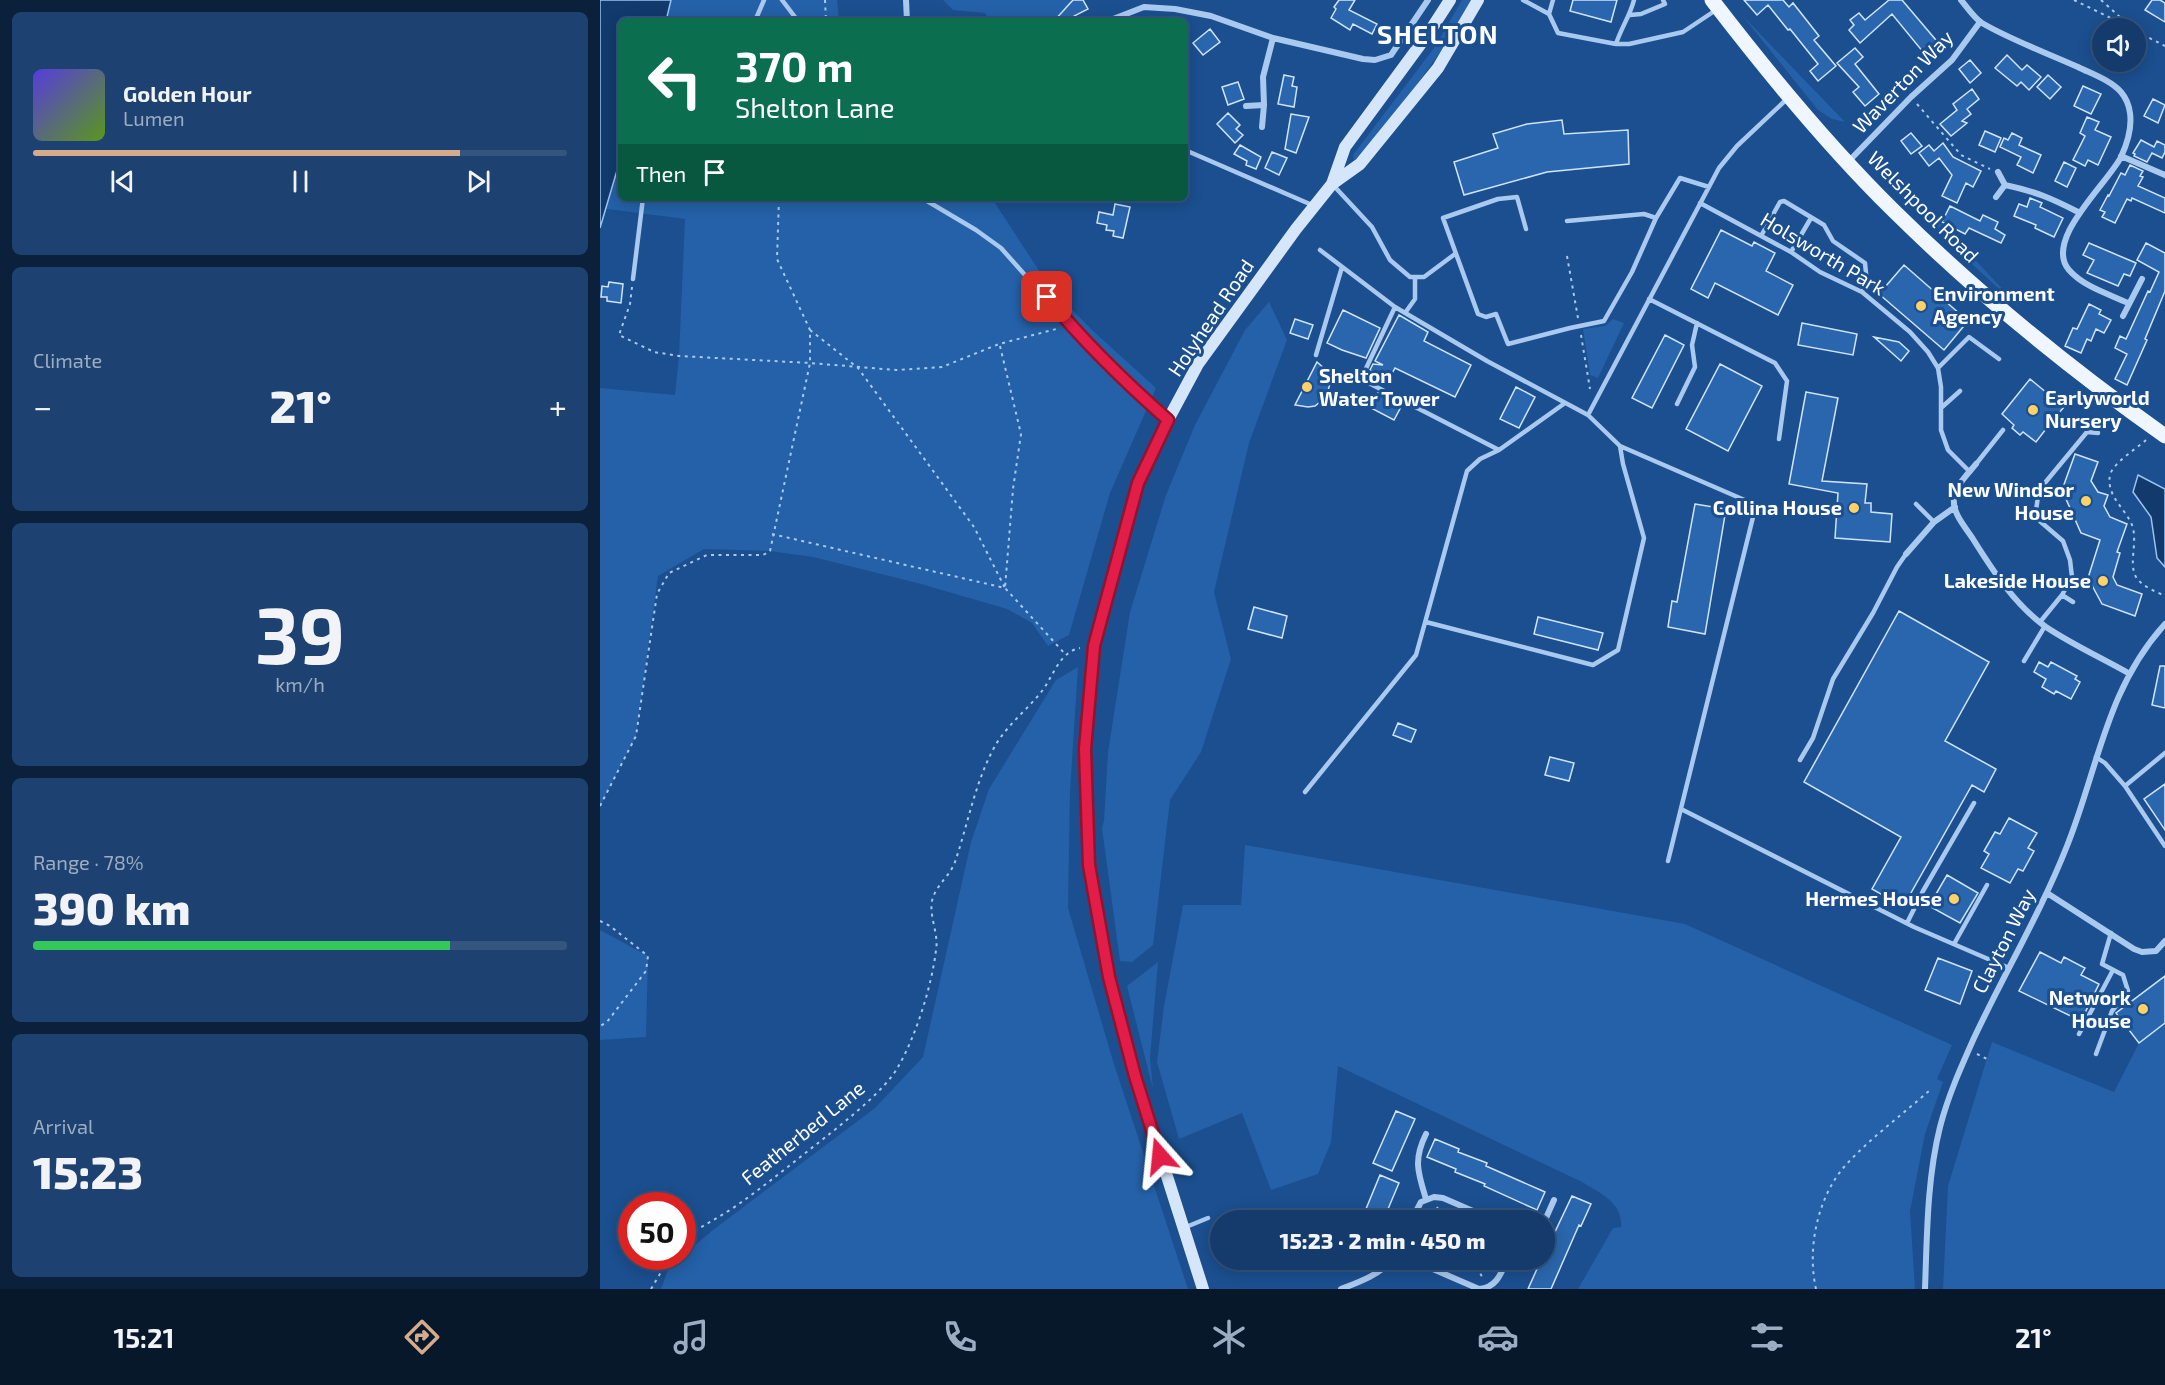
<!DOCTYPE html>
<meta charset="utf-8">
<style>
:root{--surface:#143b6b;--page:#1d4271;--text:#f1f3f6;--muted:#9dadc1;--line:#33557e;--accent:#d6ab8b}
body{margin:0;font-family:"Exo 2",sans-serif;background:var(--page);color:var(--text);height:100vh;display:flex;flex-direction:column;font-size:22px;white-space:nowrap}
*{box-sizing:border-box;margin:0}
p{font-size:20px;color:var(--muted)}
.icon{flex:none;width:33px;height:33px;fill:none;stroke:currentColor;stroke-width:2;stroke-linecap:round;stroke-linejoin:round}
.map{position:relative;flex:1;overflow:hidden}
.side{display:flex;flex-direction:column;gap:12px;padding:12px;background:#0b203b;width:600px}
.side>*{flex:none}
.banner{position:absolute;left:18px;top:18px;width:570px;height:183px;border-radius:9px;box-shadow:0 3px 15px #0003,0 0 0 2px var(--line);background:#0b6e4f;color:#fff;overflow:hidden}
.controls{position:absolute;left:1492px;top:18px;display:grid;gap:12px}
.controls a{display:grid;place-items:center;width:54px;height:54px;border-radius:50%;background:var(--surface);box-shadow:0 3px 15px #0003,0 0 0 2px var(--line);font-size:30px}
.speed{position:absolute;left:18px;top:1192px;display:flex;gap:12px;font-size:30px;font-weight:700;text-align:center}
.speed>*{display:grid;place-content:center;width:78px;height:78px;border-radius:50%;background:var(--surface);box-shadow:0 3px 15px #0003,0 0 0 2px var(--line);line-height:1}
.speed .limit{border:9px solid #d22;background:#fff;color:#111}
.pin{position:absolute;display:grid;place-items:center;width:51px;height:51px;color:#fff;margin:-26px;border-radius:12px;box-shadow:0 3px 9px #0006}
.me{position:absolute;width:66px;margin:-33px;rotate:342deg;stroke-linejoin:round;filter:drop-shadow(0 0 4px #0008)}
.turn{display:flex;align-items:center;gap:21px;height:126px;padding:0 18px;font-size:27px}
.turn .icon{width:78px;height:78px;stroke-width:2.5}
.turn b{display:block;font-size:42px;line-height:51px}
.then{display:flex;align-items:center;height:57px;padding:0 18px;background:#0003;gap:12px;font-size:22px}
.big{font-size:45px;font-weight:800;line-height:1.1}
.side .widget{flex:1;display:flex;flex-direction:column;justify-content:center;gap:9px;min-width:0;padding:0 21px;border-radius:9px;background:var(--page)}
.side .dial{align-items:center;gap:0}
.dial b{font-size:78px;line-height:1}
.song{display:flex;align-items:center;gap:18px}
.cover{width:72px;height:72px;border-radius:9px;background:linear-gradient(135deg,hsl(250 70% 55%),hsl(90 70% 35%))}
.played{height:6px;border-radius:3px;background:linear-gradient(90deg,var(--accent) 80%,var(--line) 80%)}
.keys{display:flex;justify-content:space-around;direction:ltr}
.heat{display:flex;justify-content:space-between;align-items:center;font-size:33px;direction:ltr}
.charge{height:9px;border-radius:4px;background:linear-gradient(90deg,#34c759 78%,var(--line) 0)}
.trip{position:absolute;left:610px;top:1210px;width:345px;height:60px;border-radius:30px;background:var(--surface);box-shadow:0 3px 15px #0003,0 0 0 2px var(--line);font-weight:800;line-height:60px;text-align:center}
.menu{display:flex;height:96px;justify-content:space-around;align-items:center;background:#08182b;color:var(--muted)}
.menu .icon{width:42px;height:42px}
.menu .on{color:var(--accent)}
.menu b{font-size:27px;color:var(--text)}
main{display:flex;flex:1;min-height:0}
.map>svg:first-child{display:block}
.green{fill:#2461a8}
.water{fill:#123a6d;stroke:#9cc4f0;stroke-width:1.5}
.building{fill:#2a66ad;stroke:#cfe3fa;stroke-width:1.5}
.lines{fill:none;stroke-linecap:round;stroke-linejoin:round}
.path{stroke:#a9c9ee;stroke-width:2;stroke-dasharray:3 4.5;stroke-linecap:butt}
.lane{stroke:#a9c9ee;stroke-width:4.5}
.street{stroke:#a9c9ee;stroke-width:6}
.secondary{stroke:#d6e6fa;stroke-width:12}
.primary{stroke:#f0f6ff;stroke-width:15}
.route-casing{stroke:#92132f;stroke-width:15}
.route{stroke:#e11d48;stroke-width:10}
.poi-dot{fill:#ffd166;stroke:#1b4f8f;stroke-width:2}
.labels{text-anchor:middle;stroke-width:6;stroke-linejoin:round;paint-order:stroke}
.street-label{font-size:20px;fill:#fff;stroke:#1b4f8f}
.poi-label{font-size:20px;font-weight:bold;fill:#fff;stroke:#1b4f8f;text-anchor:end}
.district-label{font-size:26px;font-weight:bold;letter-spacing:1.5px;fill:#fff;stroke:#1b4f8f}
</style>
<main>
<section class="side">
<div class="widget">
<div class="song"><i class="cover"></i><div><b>Golden Hour</b><p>Lumen</p></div></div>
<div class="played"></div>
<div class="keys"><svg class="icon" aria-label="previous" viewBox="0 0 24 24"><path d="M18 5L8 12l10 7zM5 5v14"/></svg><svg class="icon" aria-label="pause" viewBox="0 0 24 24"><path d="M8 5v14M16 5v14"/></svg><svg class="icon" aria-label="next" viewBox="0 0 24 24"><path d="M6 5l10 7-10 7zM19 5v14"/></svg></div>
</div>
<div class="widget"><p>Climate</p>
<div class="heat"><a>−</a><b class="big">21°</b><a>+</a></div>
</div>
<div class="widget dial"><b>39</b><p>km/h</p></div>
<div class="widget"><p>Range · 78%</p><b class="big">390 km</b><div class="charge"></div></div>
<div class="widget"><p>Arrival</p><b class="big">15:23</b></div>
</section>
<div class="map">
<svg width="1565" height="1289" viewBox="0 0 1565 1289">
<rect width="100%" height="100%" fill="#1b4f8f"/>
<path class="green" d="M69,0h168l2,21h-178z
M343,0h128l6,14 -21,7 -8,-3 -2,3h-56l-5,-8 -32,-3z
M862,0h11l-27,44 -54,75 -38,42 -1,-6 81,-107z
M1142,15l103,107 -13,-3 -14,-9z
M21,135v63h368l6,5 54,83 43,44 64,58 -46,105 -41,142 -21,11 -16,-23 -25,-14 -86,-25 -108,-27 -43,-6 -66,-2 -46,27 -22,160 -36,70v-418l75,7 4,-39 6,-137 -85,-11z
M1283,161l139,149 -97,-89z
M669,302l18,38 -38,103 -35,149 17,67 -30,93 -31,48 -17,145 -21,17 -12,-1 -18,-133 2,-7 4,-69 22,-140 36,-117 29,-70 50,-95z
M1013,319l11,4 -26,55 -8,-3 -7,-46 22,-3z
M478,667l-8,125 -2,116 45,153 75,228h-527l8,-22 44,-37 162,-122 48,-51 48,-215 18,-53 67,-109z
M645,845l440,79 267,121 -15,34 6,3 -18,52 -15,77 5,78h-337l35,-61 8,-1c2,-24 -21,-34 -39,-45l-244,-116 -7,76 -13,32 -47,16 -29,-77 -63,26 -22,-77 7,-56 19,-101h58z
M0,930l48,26 -2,81 -46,3z
M558,962l-8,96 3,31 -26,-103z
M1565,1025v264h-222l5,-103 44,-144 122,50 25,-49z"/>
<path class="water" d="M0,0h71l-5,21h-45v136l-21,71z
M1538,475l27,14v78l-8,-9 -6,-41 -18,-25z"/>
<path class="building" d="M473,0h10l5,9 -14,7 -5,5h-15z
M739,0h16l-6,10 28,14 -5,10 -19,-10 -3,6 -19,-12 5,-9 -2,-2z
M973,0h44l-6,22 -41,-11z
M1144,0h39l6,7 4,-4 26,33 -5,4 22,26 -18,15 -8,-10 8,-7 -28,-35 -2,1 -20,-25 -11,10z
M1289,0h13l39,46 -13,12 -36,-44 -32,29 -11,-13 5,-5 -4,-5 9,-7 6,7z
M1552,0h8l5,3v19l-20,-12z
M610,29l10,13 -17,13 -10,-12z
M1255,48l8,9 -8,7 24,30 -14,12 -12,-14 6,-5 -22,-24z
M1407,55l15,15 5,-5 14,12 -12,13 -8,-8 -4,4 -22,-18z
M1370,60l11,13 -11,10 -11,-14z
M684,75l10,2 -2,9 5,1 -3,20 -16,-3z
M1448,75l13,12 -11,12 -13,-12z
M638,82l6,17 -16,6 -6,-18z
M1483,86l18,8 -10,20 -17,-8z
M1372,89l7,10 -12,10 4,5 -9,7 5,2 -16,13 -11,-12 17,-14 -4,-6z
M1553,99l12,6 -7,18 -14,-7z
M628,113l12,12 -4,4 7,6 -8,8 -18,-19z
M691,114l18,3 -13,36 -11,-4z
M1487,117l12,5 -4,8 16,7 -13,28 -10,-5 -3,6 -12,-6 12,-24 -5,-3z
M962,120l2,14 64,-4 1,34 -82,8 -83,23 -10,-33 44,-14 -5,-14 34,-10z
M1385,131l16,7 -6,14 -16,-7z
M1311,133l11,13 -11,8 -10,-13z
M1412,133l10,5 -3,7 22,10 -8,18 -16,-8 4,-8 -21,-10 4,-9 4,2z
M1541,140l13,7 3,-6 8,4v7l-3,6 -10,-5 -5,9 -13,-6 1,-2 -2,-1z
M1343,143l10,14 28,14 -8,16 -7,-4 -9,20 -15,-7 10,-21 -13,-17 -10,8 -10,-13 10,-8 5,6z
M640,145l21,12 -5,12 -10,-4 1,-4 -13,-7z
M672,152l15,6 -8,17 -14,-7z
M1464,162l12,6 -9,19 -12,-6z
M1530,165l13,6 -3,5 3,1 -5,9 27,12v15l-33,-15 -1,3 -4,-2 -12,24 -13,-6 3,-5 -5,-2 8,-15 1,1 12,-23 4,2z
M1430,198l12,5 -2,4 23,11 -9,19 -19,-9 1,-3 -22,-9 5,-12 8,3z
M515,204l15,3 -7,31 -10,-2 1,-5 -8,-1 1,-5 -10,-2 2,-11 14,3z
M1350,206l30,15 3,-6 15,7 -3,7 10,6 -4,8 -32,-15 -4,6 -23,-12z
M1121,230l31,16 2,-4 21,11 -9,18 27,14 -15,30 -63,-32 -7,15 -17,-9z
M1489,243l47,20 -6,13 -6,-2 -6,12 -31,-13 7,-13 -11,-5z
M1546,243l19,10v38l-20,48 2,1 -20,45 -12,-6 12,-25 -12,-6 5,-12 6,3 22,-48 2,1 9,-20 -22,-12z
M1304,265l64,56 -24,29 -65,-56z
M9,282l14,2 -2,19 -14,-2v-4h-6l1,-11 6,1z
M1489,304l12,6 -2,4 12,6 -7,13 -8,-4 -5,12 -4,-2 -6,14 -16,-7 8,-18 4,1z
M743,310l37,18 -14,30 -24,-8 -15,-7z
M799,315l29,17 -4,9 47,24 -16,32 -60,-29 -6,11 -19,-9 3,-6 10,1 -8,-4z
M695,319l18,6 -5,14 -18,-6z
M1202,323l55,11 -4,21 -55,-10z
M1065,335l19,10 -32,63 -20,-10z
M1274,337l25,5 10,9 -8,10z
M717,362l9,8 3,7 1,7 -4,13 -11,9 -7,1 -13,-2z
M1120,364l42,22 -34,65 -42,-22z
M1430,379l34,28 -6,7 5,4 -9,11 -5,-4 -13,17 -13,-10 -3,3 -8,-7 2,-3 -12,-11z
M916,387l19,10 -16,31 -19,-9z
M1206,392l32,6 -16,83 45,3 -2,19h6v9l21,2 -2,28 -55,-4 3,-45 -49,-9z
M778,393l24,12 -8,15 -23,-12z
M1475,454l23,8 -7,19 7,11 10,3 -4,11 6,11 17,7 -10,28 3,1 -7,24 4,8 25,9 -7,22 -33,-12 -14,-26 12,-38 -19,-7 -19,-43z
M1095,504l31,5 -21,125 -37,-7 4,-26 5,1z
M654,607l33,9 -5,22 -34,-9z
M1299,611l90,51 -44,79 51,28 -12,23 -12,-7 -69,122 -31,-18 29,-52 -97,-55z
M938,617l65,16 -5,17 -64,-16z
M1439,662l9,5 3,-5 26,14 -2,3 5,3 -9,17 -15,-8 -2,3 -12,-7 4,-8 -12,-7z
M1560,666h5v42l-13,-3z
M798,723l18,7 -5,12 -18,-7z
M950,757l24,6 -5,18 -24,-6z
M1565,784v46l-21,-31z
M1409,818l28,15 -9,15 6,3 -11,20 -5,-2 -8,14 -29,-15 8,-14 -5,-3 11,-19 5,2z
M1347,875l31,18 -18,30 -31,-17z
M1440,952l21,11 3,-6 21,11 -4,7 18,9 -18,37 -62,-30z
M1338,958l34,13 -12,33 -35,-14z
M1565,976v47l-26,20 -23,-30z
M796,1111l19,8 -23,52 -19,-8z
M835,1139l24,10 -1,3 29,11 -1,3 59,26 -8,18 -53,-24 1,-2 -30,-12 1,-3 -29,-12z
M780,1175l19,8 -11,26 -5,12h-22z
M972,1196l19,8 -10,22 -2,-1 -28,64h-23l13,-29h4v-7z"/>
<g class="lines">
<path class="path" d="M225,0l1,21
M1474,0l53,26
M1501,0l31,28
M1536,31l29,15
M1317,104l44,51 29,14
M967,256l11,62
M32,287l-2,17 -11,31 35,17 25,4 131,7 86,7 46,-3 57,-23 61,-16
M210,330l48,38 116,159 31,61
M981,335l9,54
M400,346l21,88 -8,55 -8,99
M1546,440c-10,9 -33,23 -36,35 -4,21 15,33 22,50 6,16 -3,36 3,50 5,11 20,16 30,21
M172,534l233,54 61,67
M0,806l36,-70 21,-142 12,-21 38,-18h56l7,-4 40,-188v-33l-33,-71 2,-61
M0,921l10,5 38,30 -2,15 -39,51 -7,4
M1377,1054l10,5
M837,1207l6,14
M82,1239c17,-11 34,-20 51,-31 32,-22 63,-48 94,-72 21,-17 58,-46 71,-69 18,-31 34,-82 38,-117 3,-16 -7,-33 -4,-49 3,-15 18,-25 23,-39 13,-38 20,-80 40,-116 12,-21 32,-36 47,-55 11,-14 17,-39 38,-43
M874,1260l9,19
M51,1289l19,-32
M1216,1289c-9,-40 1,-90 28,-122 25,-28 58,-52 86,-77"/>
<path class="lane" d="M182,0l16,21
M923,0l26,14 9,19 58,11h13l54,-12 33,-22
M949,14l4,-14
M1030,15l11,-1 24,-10 -2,-4
M155,21l9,-21
M1016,44c5,-16 14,-28 18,-44
M585,150l127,55
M734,186l38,41 18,33 20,17h14l31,-23
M322,198l54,32 25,18 70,79 60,59 35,32
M1100,203l91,49 29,20 42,20 48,40 18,20 10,16 3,19v43l7,20 22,22
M1056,218l24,-40 29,9
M926,229l-9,-32 -19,2 -55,19 35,96 8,3 10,-3 12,30 62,-16 34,-7 28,-49 24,-54 -12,-4 -77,7
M1161,236l19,-34 4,-1 40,24 9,16 32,22 2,21 -5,8
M720,250l75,57 92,54 101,54 131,-247 18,-22 51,-48
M1191,252l20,-34
M33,279l10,-81
M1049,299l126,64 12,18 -8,58
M795,307l-34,72 138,71 66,-47
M805,313l10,-14v-22
M716,355l26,-88
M1338,368l31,-31 30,22
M1077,404l18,-37 -3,-22 5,-22
M1341,408l19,-17
M988,415l32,31 136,59 -88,356
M1376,464l27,-34
M1316,504l18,18
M1462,595l11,7
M826,622l167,43 25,-15 26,-112 -21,-74 -3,-18
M1440,622l22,-27 10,-18 -2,-17 -7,-19 -28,-24 4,-27 48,-58 11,1
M1424,661l21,-35
M1496,757l9,6 20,23 40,-33
M1200,760l13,-22 20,-59 40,-66 24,-46 9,-13
M1525,786l40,60
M705,792l111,-137 51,-184 13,-12 19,-9
M1083,810l231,117 95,41
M1307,923l16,-32 51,-88
M1354,944l33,-59
M1479,1034l34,-64
M1496,1054l16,-43 16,-20 -5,-16 -21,-11 9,-31
M586,1227l22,-9"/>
<path class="street" d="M306,0l1,21
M1361,0c6,7 13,18 21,23 29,17 65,30 96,44 14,7 32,13 43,25 5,6 8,13 9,21 2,14 -3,31 -9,44 -13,26 -78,83 -52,113 15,17 40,24 59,33
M508,21l36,-14 31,2 36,7 62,22 90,21 12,1 16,-5 37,-55
M646,106l18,-1
M662,127l2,-22 -1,-28 10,-39
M1521,156l44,19
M1248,162l63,-65 41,-37 28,-38
M1405,185c32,7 46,13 75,28
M1396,197l9,-12 -7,-13
M1523,316l19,-37
M1376,464c-8,10 -21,22 -22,35 -2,14 12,29 19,40 20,32 42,66 73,88 27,18 56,31 84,47
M1306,554l28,-32 21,-15
M1447,893l87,56 8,3 14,-1 9,-10
M826,1134c-13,26 -8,39 0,65
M811,1221l10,-19 13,-5 9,1 53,23
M942,1221l4,-3 8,-18
M812,1260l67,29c17,-1 22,-15 28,-29
M741,1289c18,-7 38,-14 51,-29
M1325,1289c2,-54 2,-110 15,-162 8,-31 21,-60 34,-89 30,-64 67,-126 93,-192 31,-77 39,-157 98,-222"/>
<path class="secondary" d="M732,184l13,-37 83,-113 22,-34
M603,1289l-68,-213 -26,-99 -20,-112 -4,-116 9,-103 44,-163 30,-63 30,-56 98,-135 36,-45 28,-20 78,-96 40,-68"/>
<path class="primary" d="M1112,0c56,73 115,145 181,210 83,82 176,158 272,226"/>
</g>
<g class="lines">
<defs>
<path id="route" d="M447,297c36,44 78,85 121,123l-30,63 -44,163 -9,103 4,116 20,112 26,99 25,80"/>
</defs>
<use href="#route" class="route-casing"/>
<use href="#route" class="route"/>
</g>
<g class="poi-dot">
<circle cx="1321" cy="306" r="6"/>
<circle cx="707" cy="387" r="6"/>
<circle cx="1433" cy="410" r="6"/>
<circle cx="1486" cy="501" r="6"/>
<circle cx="1254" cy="508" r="6"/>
<circle cx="1503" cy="581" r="6"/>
<circle cx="1354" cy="899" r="6"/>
<circle cx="1543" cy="1009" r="6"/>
</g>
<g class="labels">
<g class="street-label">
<text transform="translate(1303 82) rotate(-46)" y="7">Waverton Way</text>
<text transform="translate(1323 207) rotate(45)" y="7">Welshpool Road</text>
<text transform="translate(1223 254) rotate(31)" y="7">Holsworth Park</text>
<text transform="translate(611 318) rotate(-56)" y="7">Holyhead Road</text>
<text transform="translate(1404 941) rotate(-63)" y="7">Clayton Way</text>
<text transform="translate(203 1133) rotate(-39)" y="7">Featherbed Lane</text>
</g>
<g class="poi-label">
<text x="1333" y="301" text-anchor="start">Environment<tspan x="1333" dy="23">Agency</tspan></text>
<text x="719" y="383" text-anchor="start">Shelton<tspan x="719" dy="23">Water Tower</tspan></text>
<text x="1445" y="405" text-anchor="start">Earlyworld<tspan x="1445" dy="23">Nursery</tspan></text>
<text x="1474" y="497">New Windsor<tspan x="1474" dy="23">House</tspan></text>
<text x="1242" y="515">Collina House</text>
<text x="1491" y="588">Lakeside House</text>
<text x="1342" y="906">Hermes House</text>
<text x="1531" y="1005">Network<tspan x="1531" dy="23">House</tspan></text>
</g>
<g class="district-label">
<text x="838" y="44">SHELTON</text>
</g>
</g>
</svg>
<div class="controls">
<a><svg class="icon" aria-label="sound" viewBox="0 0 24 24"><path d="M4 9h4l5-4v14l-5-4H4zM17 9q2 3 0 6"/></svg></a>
</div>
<div class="speed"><div class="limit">50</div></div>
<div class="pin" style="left:447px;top:297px;background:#d93025"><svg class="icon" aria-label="arrive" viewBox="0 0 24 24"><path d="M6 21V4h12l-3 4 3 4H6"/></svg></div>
<svg class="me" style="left:560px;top:1156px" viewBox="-20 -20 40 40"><path d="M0-17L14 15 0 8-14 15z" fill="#e11d48" stroke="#fff" stroke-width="4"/></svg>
<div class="trip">15:23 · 2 min · 450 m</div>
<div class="banner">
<div class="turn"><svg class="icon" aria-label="left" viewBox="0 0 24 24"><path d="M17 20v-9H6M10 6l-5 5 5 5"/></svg><div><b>370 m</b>Shelton Lane</div></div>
<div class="then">Then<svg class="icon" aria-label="arrive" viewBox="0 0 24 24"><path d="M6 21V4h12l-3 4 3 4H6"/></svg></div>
</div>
</div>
</main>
<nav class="menu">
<b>15:21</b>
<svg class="icon on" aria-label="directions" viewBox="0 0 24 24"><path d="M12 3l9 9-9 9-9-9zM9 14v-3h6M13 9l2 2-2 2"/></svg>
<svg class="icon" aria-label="music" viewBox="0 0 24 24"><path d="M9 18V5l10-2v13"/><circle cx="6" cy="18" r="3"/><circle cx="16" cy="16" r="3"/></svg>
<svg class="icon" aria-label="phone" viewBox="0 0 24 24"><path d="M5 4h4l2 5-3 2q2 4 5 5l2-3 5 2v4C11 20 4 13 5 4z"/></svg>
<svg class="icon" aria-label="climate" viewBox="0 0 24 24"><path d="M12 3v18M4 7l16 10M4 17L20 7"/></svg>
<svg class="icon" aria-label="car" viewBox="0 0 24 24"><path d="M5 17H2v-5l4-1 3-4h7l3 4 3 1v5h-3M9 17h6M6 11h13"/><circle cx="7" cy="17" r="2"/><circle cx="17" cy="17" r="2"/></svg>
<svg class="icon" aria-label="filters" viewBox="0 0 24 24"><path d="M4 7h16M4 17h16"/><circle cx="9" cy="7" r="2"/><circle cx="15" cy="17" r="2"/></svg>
<b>21°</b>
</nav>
